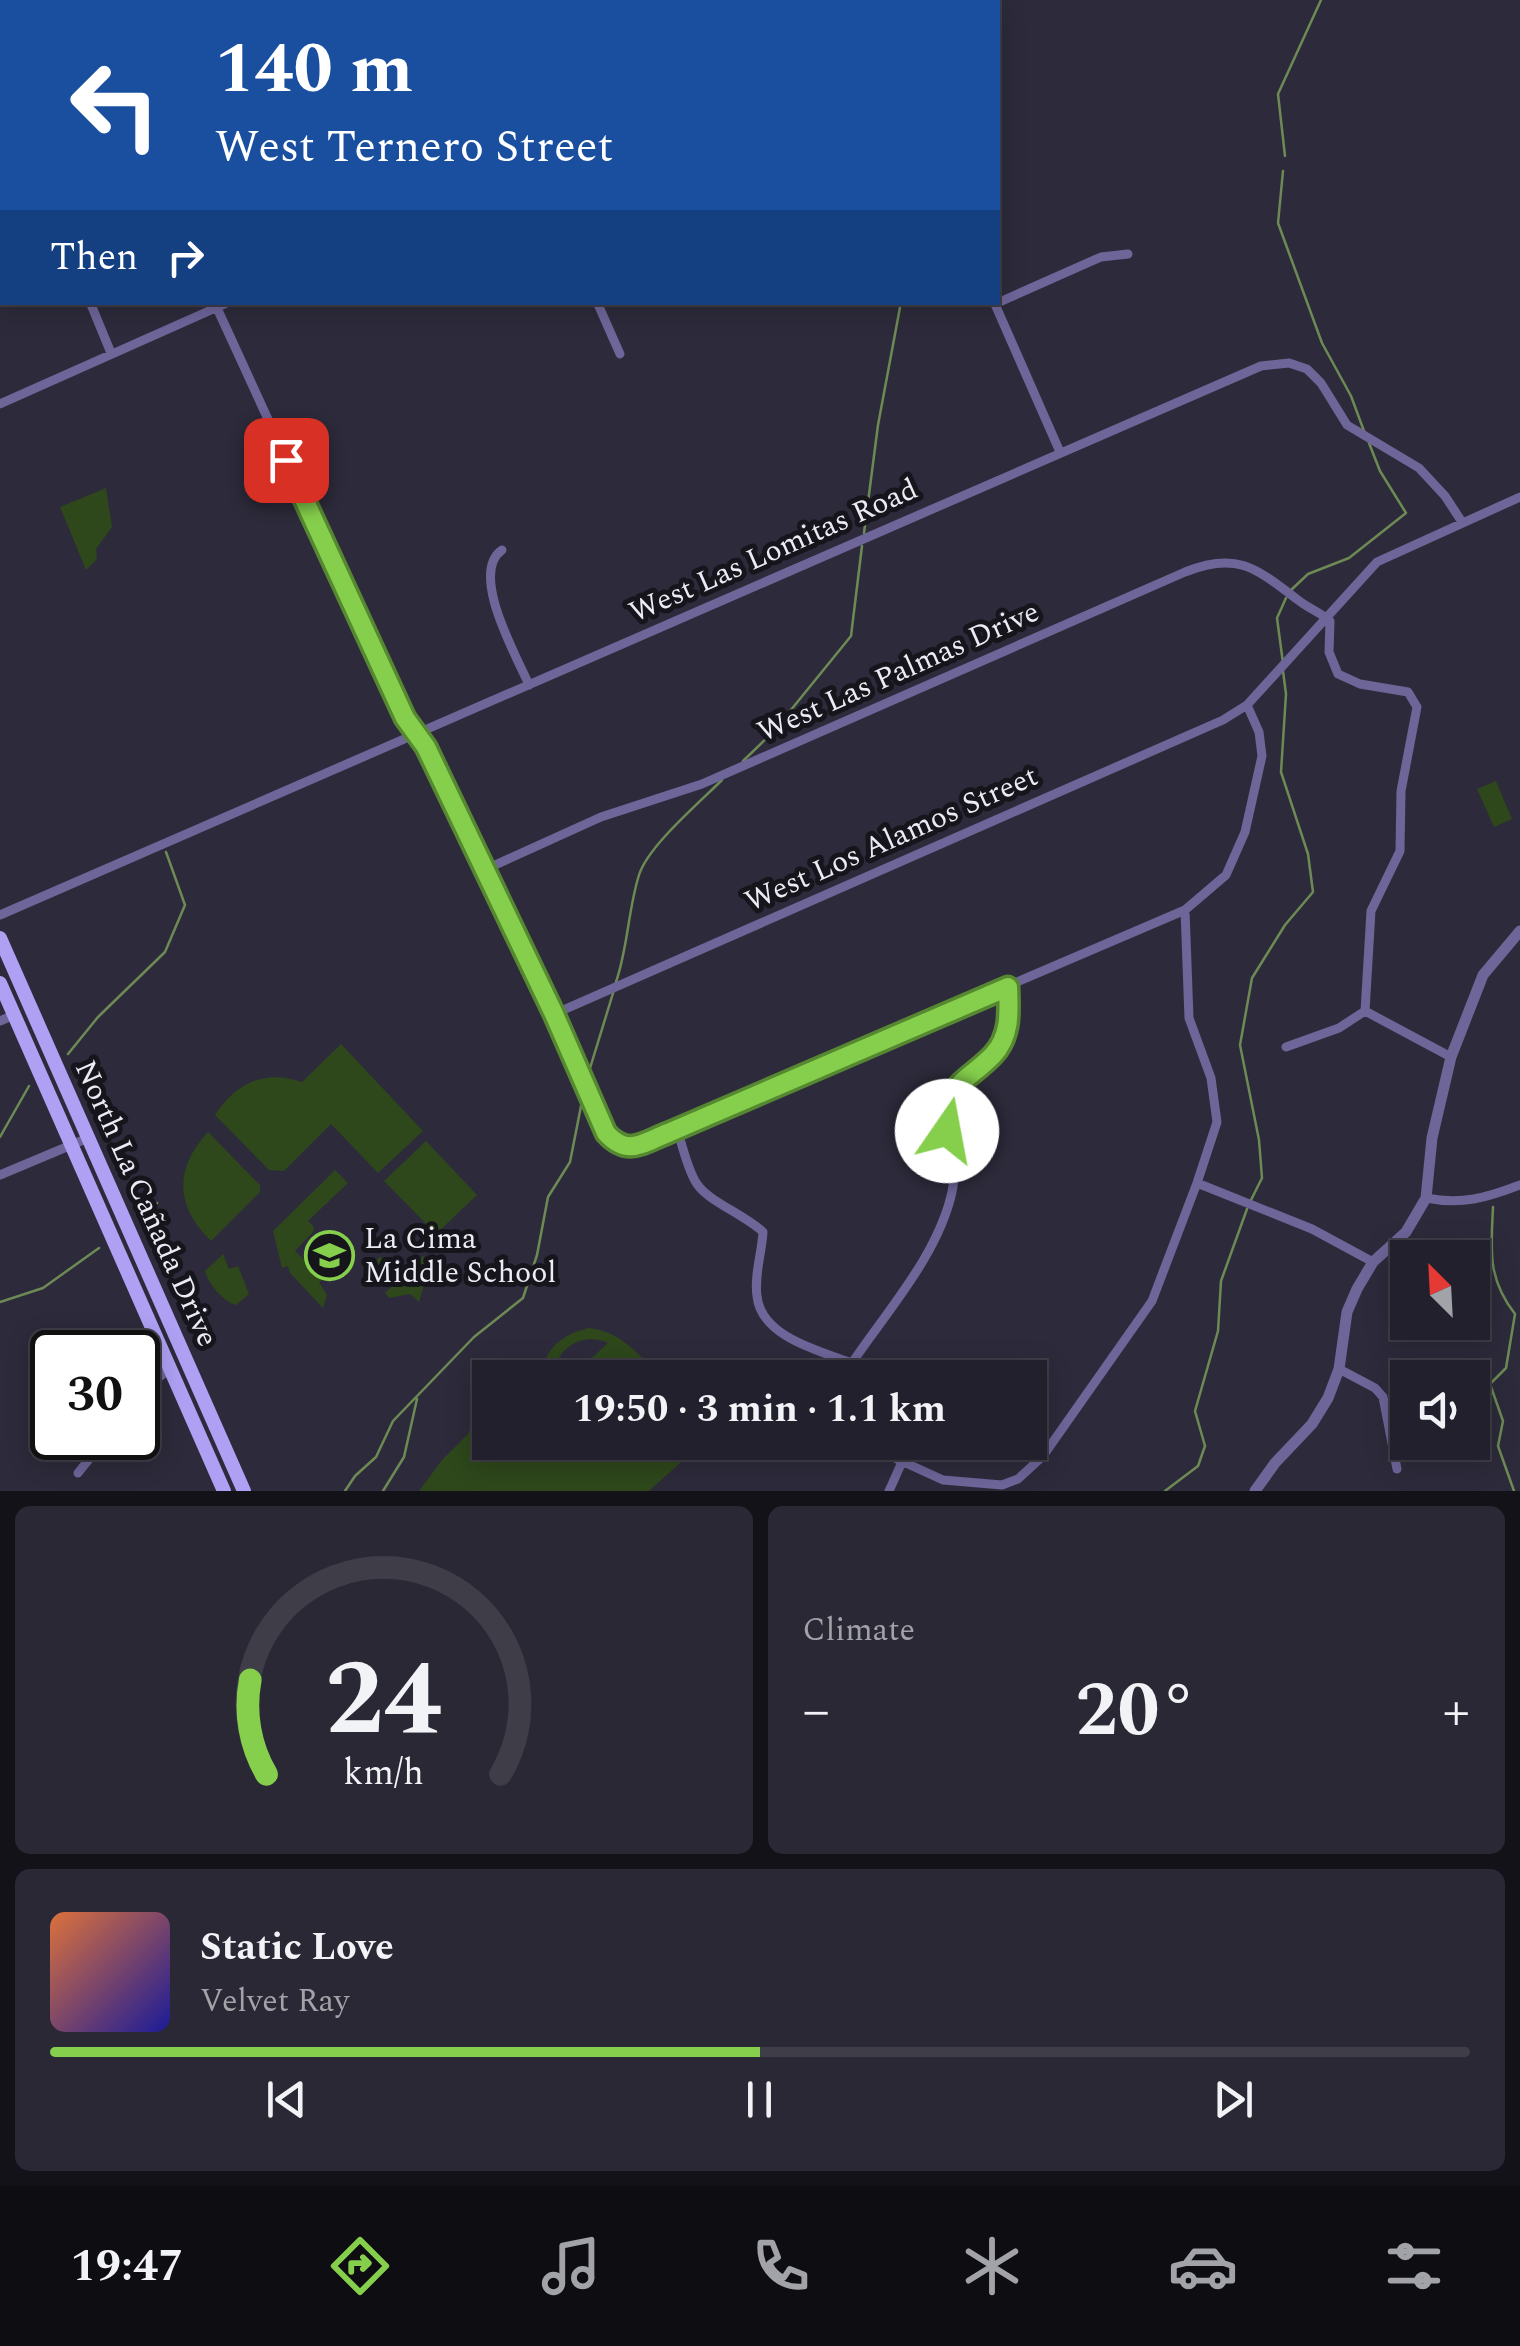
<!DOCTYPE html>
<meta charset="utf-8">
<style>
:root{--surface:#22202c;--page:#2a2834;--text:#f1f3f6;--muted:#a2a3a9;--line:#3f3e48;--accent:#85cf4c}
body{margin:0;font-family:Spectral,serif;background:var(--page);color:var(--text);height:100vh;display:flex;flex-direction:column;font-size:38px;white-space:nowrap}
*{box-sizing:border-box;margin:0}
p{font-size:32px;color:var(--muted)}
.icon{flex:none;width:55px;height:55px;fill:none;stroke:currentColor;stroke-width:2;stroke-linecap:round;stroke-linejoin:round}
.map{position:relative;height:1491px;overflow:hidden}
.sheet{display:flex;flex-direction:column;gap:15px;padding:15px;background:#131218;flex:1}
.sheet>*{flex:none}
.top-card{position:absolute;left:0px;top:0px;width:1000px;height:305px;box-shadow:0 5px 25px #0003,0 0 0 2px var(--line);background:#1a4fa0;color:#fff;overflow:hidden}
.needle{width:65px;rotate:336deg}
.controls{position:absolute;left:1390px;top:1240px;display:grid;gap:20px}
.controls a{display:grid;place-items:center;width:100px;height:100px;border-radius:0px;background:var(--surface);box-shadow:0 5px 25px #0003,0 0 0 2px var(--line);font-size:50px}
.speed{position:absolute;left:30px;top:1330px;display:flex;gap:20px;font-size:50px;font-weight:700;text-align:center}
.speed>*{display:grid;place-content:center;width:130px;height:130px;border-radius:50%;background:var(--surface);box-shadow:0 5px 25px #0003,0 0 0 2px var(--line);line-height:1}
.speed .limit{border:5px solid #111;border-radius:15px;background:#fff;color:#111}
.pin{position:absolute;display:grid;place-items:center;width:85px;height:85px;color:#fff;margin:-42px;border-radius:20px;box-shadow:0 5px 15px #0006}
.me{position:absolute;width:110px;margin:-55px;rotate:12deg;stroke-linejoin:round;filter:drop-shadow(0 0 8px #0008)}
.turn{display:flex;align-items:center;gap:35px;height:210px;padding:0 50px;font-size:45px}
.turn .icon{width:130px;height:130px;stroke-width:2.5}
.turn b{display:block;font-size:70px;line-height:85px}
.then{display:flex;align-items:center;height:95px;padding:0 50px;background:#0003;gap:20px;font-size:38px}
.big{font-size:75px;font-weight:700;line-height:1.1}
.sheet .tile{flex:1;display:flex;flex-direction:column;justify-content:center;gap:15px;min-width:0;padding:0 35px;border-radius:15px;background:var(--page)}
.sheet .dial{align-items:center;gap:0}
.dial svg{height:260px;overflow:visible;fill:none;stroke:var(--line);stroke-width:7;stroke-linecap:round;text-anchor:middle}
.dial text{fill:var(--text);stroke:none}
.song{display:flex;align-items:center;gap:30px}
.cover{width:120px;height:120px;border-radius:15px;background:linear-gradient(135deg,hsl(20 70% 55%),hsl(240 70% 35%))}
.played{height:10px;border-radius:5px;background:linear-gradient(90deg,var(--accent) 50%,var(--line) 50%)}
.keys{display:flex;justify-content:space-around;direction:ltr}
.heat{display:flex;justify-content:space-between;align-items:center;font-size:55px;direction:ltr}
.sheet .tiles{flex:1;display:grid;gap:15px;grid-template-columns:1fr 1fr}
.tile:last-child{grid-column:span 2}
.trip{position:absolute;left:472px;top:1360px;width:575px;height:100px;border-radius:0px;background:var(--surface);box-shadow:0 5px 25px #0003,0 0 0 2px var(--line);font-weight:700;line-height:100px;text-align:center}
.tab-bar{display:flex;height:160px;justify-content:space-around;align-items:center;background:#0e0d12;color:var(--muted)}
.tab-bar .icon{width:70px;height:70px}
.tab-bar .selected{color:var(--accent)}
.tab-bar b{font-size:45px;color:var(--text)}
.map>svg:first-child{display:block}
.green{fill:#2e471b}
.lines{fill:none;stroke-linecap:round;stroke-linejoin:round}
.stream{stroke:#6d8a55;stroke-width:2.5}
.minor{stroke:#6e6599;stroke-width:9}
.tertiary{stroke:#6e6599;stroke-width:11}
.primary{stroke:#afa0f4;stroke-width:14}
.route-casing{stroke:#568731;stroke-width:25}
.route{stroke:#85cf4c;stroke-width:18}
.labels{text-anchor:middle;stroke-width:10;stroke-linejoin:round;paint-order:stroke}
.street-label{font-size:30px;fill:#ecebf5;stroke:#16151c}
.poi-label{font-size:30px;fill:#ecebf5;stroke:#16151c;text-anchor:start}
</style>
<div class="map">
<svg width="1520" height="1491" viewBox="0 0 1520 1491">
<rect width="100%" height="100%" fill="#2d2b3b"/>
<path class="green" d="M106,488l6,39 -16,22 1,10 -11,11 -26,-63z
M1496,781l16,38 -18,8 -17,-38z
M341,1044l82,87 -45,42 -47,-49 -47,47 -15,-1 -54,-55c21,-32 50,-46 87,-33z
M208,1132l52,53v7l-49,49c-36,-35 -37,-72 -3,-109z
M426,1141l51,54 -41,39 -52,-53z
M335,1170l13,13 -40,38 6,6 -1,5 -18,19 12,11 21,-20 16,17 -15,18 -10,5 8,13 -4,13 -33,-35 -2,-7 -6,2 -9,-37z
M223,1254l6,15 9,-3 11,28 -13,11c-12,-3 -28,-21 -31,-34z
M423,1256l7,8 -11,38 -9,-8 -21,4 -4,-5z
M380,1257l12,2 10,12 -12,11 -17,1 -9,-10z
M589,1328c33,4 49,26 71,49h-89l37,-34c-27,-12 -52,6 -56,34h-11c3,-28 21,-43 48,-49z
M490,1385v57l212,1 -53,48h-230l23,-31 26,-26 17,-44z"/>
<g class="lines">
<path class="stream" d="M889,2v-2
M0,80l2,6
M1285,156l-7,-62 43,-94
M1283,171l-5,52 44,120 29,53 13,35
M0,180l2,-5
M864,533l14,-108 23,-123
M1290,591l18,-17 41,-16 57,-45 -26,-42 -11,-28
M1283,663l-6,-45 9,-20
M743,761l30,-29 78,-96 11,-90
M616,982c12,-35 12,-72 23,-107 9,-29 61,-73 83,-95
M68,1054l30,-37 67,-65 20,-47 -19,-53
M587,1078l27,-88
M0,1137l29,-51
M1250,1202l12,-24 -3,-38 -19,-95 12,-67 33,-53 28,-33 -5,-38 -27,-82 5,-78 -3,-23
M1493,1207c-2,43 -6,71 22,107l-9,54 -16,16 13,37 -5,25 16,45
M144,1217l13,-14
M0,1302l43,-14 56,-40
M345,1491l10,-15 21,-19 17,-36 81,-84 49,-39 14,-43 11,-58 22,-35 14,-71
M383,1491l21,-34 13,-58
M1165,1491l33,-25 7,-20 -10,-35 23,-80 3,-50 26,-72"/>
<path class="minor" d="M56,0l2,2
M570,0l1,2
M862,0l2,2
M137,2l5,-2
M929,2l6,-2
M90,302l21,51
M597,302l23,52
M994,302l66,150
M995,304l106,-47 27,-3
M217,308l188,410 21,29 128,267 53,119 10,12 13,3 555,-238 41,-35 19,-43 17,-76 -3,-24 -12,-27 130,-143 143,-65
M0,404l229,-102
M502,550c-33,23 14,105 27,135
M484,870l117,-53 101,-33 483,-212c52,-21 71,-4 113,28 10,8 23,13 32,21l-1,31 9,22 22,10 48,8 9,15 -16,84 -1,60 -29,60 -6,100
M0,915l1261,-549 28,-3 18,6 14,14 26,42 72,43 26,28 17,26
M1365,1011l86,46
M554,1014l669,-294 24,-15
M0,1021l14,-6
M1286,1047l53,-19 26,-17
M677,1130c6,16 10,39 20,54 11,17 48,31 66,48 -1,20 -9,43 -6,64 4,41 63,55 95,67l5,15
M0,1175l88,-37
M1197,1183l115,46 61,33
M1426,1198c36,7 60,0 94,-13
M852,1363c35,-52 86,-108 100,-171 7,-30 -12,-60 -4,-91 7,-25 32,-29 47,-48 16,-19 14,-43 13,-66
M1339,1369l36,19 8,9 14,72
M138,1392l32,-23
M882,1442l15,17 46,21 59,5 16,-6 25,-23 109,-155 45,-118 20,-61 -6,-44 -22,-60 -4,-108
M78,1473l28,-35
M889,1491l13,-29"/>
<path class="tertiary" d="M1255,1491l20,-28 37,-39 16,-26 11,-29 8,-57 10,-23 16,-27 33,-30 20,-34 6,-60 19,-81 32,-82 37,-44"/>
<path class="primary" d="M0,938l244,553
M0,983l224,508"/>
</g>
<g class="lines">
<defs>
<path id="route" d="M286,460l119,258 21,29 128,267 52,119c22,24 36,10 62,0l340,-146c1,24 3,49 -15,68 -27,28 -50,29 -46,76"/>
</defs>
<use href="#route" class="route-casing"/>
<use href="#route" class="route"/>
</g>
<defs>
<symbol id="school-ring" viewBox="-11 -11 22 22"><circle r="9.5" fill="#16151c" stroke="#85cf4c" stroke-width="1.5"/><path d="M0-5L7-2L0 1L-7-2ZM-4 1L0 2.5L4 1V4Q0 6-4 4Z" fill="#85cf4c"/></symbol>
</defs>
<g fill-rule="evenodd">
<use href="#school-ring" x="302" y="1228" width="55" height="55"/>
</g>
<g class="labels">
<g class="street-label">
<text transform="translate(773 550) rotate(-24)" y="10">West Las Lomitas Road</text>
<text transform="translate(898 671) rotate(-24)" y="10">West Las Palmas Drive</text>
<text transform="translate(891 838) rotate(-24)" y="10">West Los Alamos Street</text>
<text transform="translate(147 1203) rotate(66)" y="10">North La Cañada Drive</text>
</g>
<g class="poi-label">
<text x="364" y="1248">La Cima<tspan x="364" dy="34">Middle School</tspan></text>
</g>
</g>
</svg>
<div class="controls">
<a><svg class="needle" viewBox="-14 -14 28 28"><path d="M0-13l5 13h-10z" fill="#e53935"/><path d="M0 13l5-13h-10z" fill="#a2a3a9"/></svg></a>
<a><svg class="icon" aria-label="sound" viewBox="0 0 24 24"><path d="M4 9h4l5-4v14l-5-4H4zM17 9q2 3 0 6"/></svg></a>
</div>
<div class="speed"><div class="limit">30</div></div>
<div class="pin" style="left:286px;top:460px;background:#d93025"><svg class="icon" aria-label="arrive" viewBox="0 0 24 24"><path d="M6 21V4h12l-3 4 3 4H6"/></svg></div>
<svg class="me" style="left:947px;top:1131px" viewBox="-20 -20 40 40"><circle r="19" fill="#fff"/><path d="M0-13L10 11 0 6-10 11z" fill="#85cf4c"/></svg>
<div class="trip">19:50 · 3 min · 1.1 km</div>
<div class="top-card">
<div class="turn"><svg class="icon" aria-label="left" viewBox="0 0 24 24"><path d="M17 20v-9H6M10 6l-5 5 5 5"/></svg><div><b>140 m</b>West Ternero Street</div></div>
<div class="then">Then<svg class="icon" aria-label="right" viewBox="0 0 24 24"><path d="M7 20v-9h11M14 6l5 5-5 5"/></svg></div>
</div>
</div>
<section class="sheet">
<div class="tiles">
<div class="tile dial"><svg viewBox="0 0 100 80">
<path d="M14 69A42 42 0 1 1 86 69"/>
<path d="M14 69A42 42 0 0 1 9 40" stroke="#85cf4c"/>
<text x="50" y="56" font-size="32" font-weight="700">24</text>
<text x="50" y="72" font-size="11">km/h</text>
</svg></div>
<div class="tile"><p>Climate</p>
<div class="heat"><a>−</a><b class="big">20°</b><a>+</a></div>
</div>
<div class="tile">
<div class="song"><i class="cover"></i><div><b>Static Love</b><p>Velvet Ray</p></div></div>
<div class="played"></div>
<div class="keys"><svg class="icon" aria-label="previous" viewBox="0 0 24 24"><path d="M18 5L8 12l10 7zM5 5v14"/></svg><svg class="icon" aria-label="pause" viewBox="0 0 24 24"><path d="M8 5v14M16 5v14"/></svg><svg class="icon" aria-label="next" viewBox="0 0 24 24"><path d="M6 5l10 7-10 7zM19 5v14"/></svg></div>
</div>
</div>
</section>
<nav class="tab-bar">
<b>19:47</b>
<svg class="icon selected" aria-label="directions" viewBox="0 0 24 24"><path d="M12 3l9 9-9 9-9-9zM9 14v-3h6M13 9l2 2-2 2"/></svg>
<svg class="icon" aria-label="music" viewBox="0 0 24 24"><path d="M9 18V5l10-2v13"/><circle cx="6" cy="18" r="3"/><circle cx="16" cy="16" r="3"/></svg>
<svg class="icon" aria-label="phone" viewBox="0 0 24 24"><path d="M5 4h4l2 5-3 2q2 4 5 5l2-3 5 2v4C11 20 4 13 5 4z"/></svg>
<svg class="icon" aria-label="climate" viewBox="0 0 24 24"><path d="M12 3v18M4 7l16 10M4 17L20 7"/></svg>
<svg class="icon" aria-label="car" viewBox="0 0 24 24"><path d="M5 17H2v-5l4-1 3-4h7l3 4 3 1v5h-3M9 17h6M6 11h13"/><circle cx="7" cy="17" r="2"/><circle cx="17" cy="17" r="2"/></svg>
<svg class="icon" aria-label="filters" viewBox="0 0 24 24"><path d="M4 7h16M4 17h16"/><circle cx="9" cy="7" r="2"/><circle cx="15" cy="17" r="2"/></svg>
</nav>
